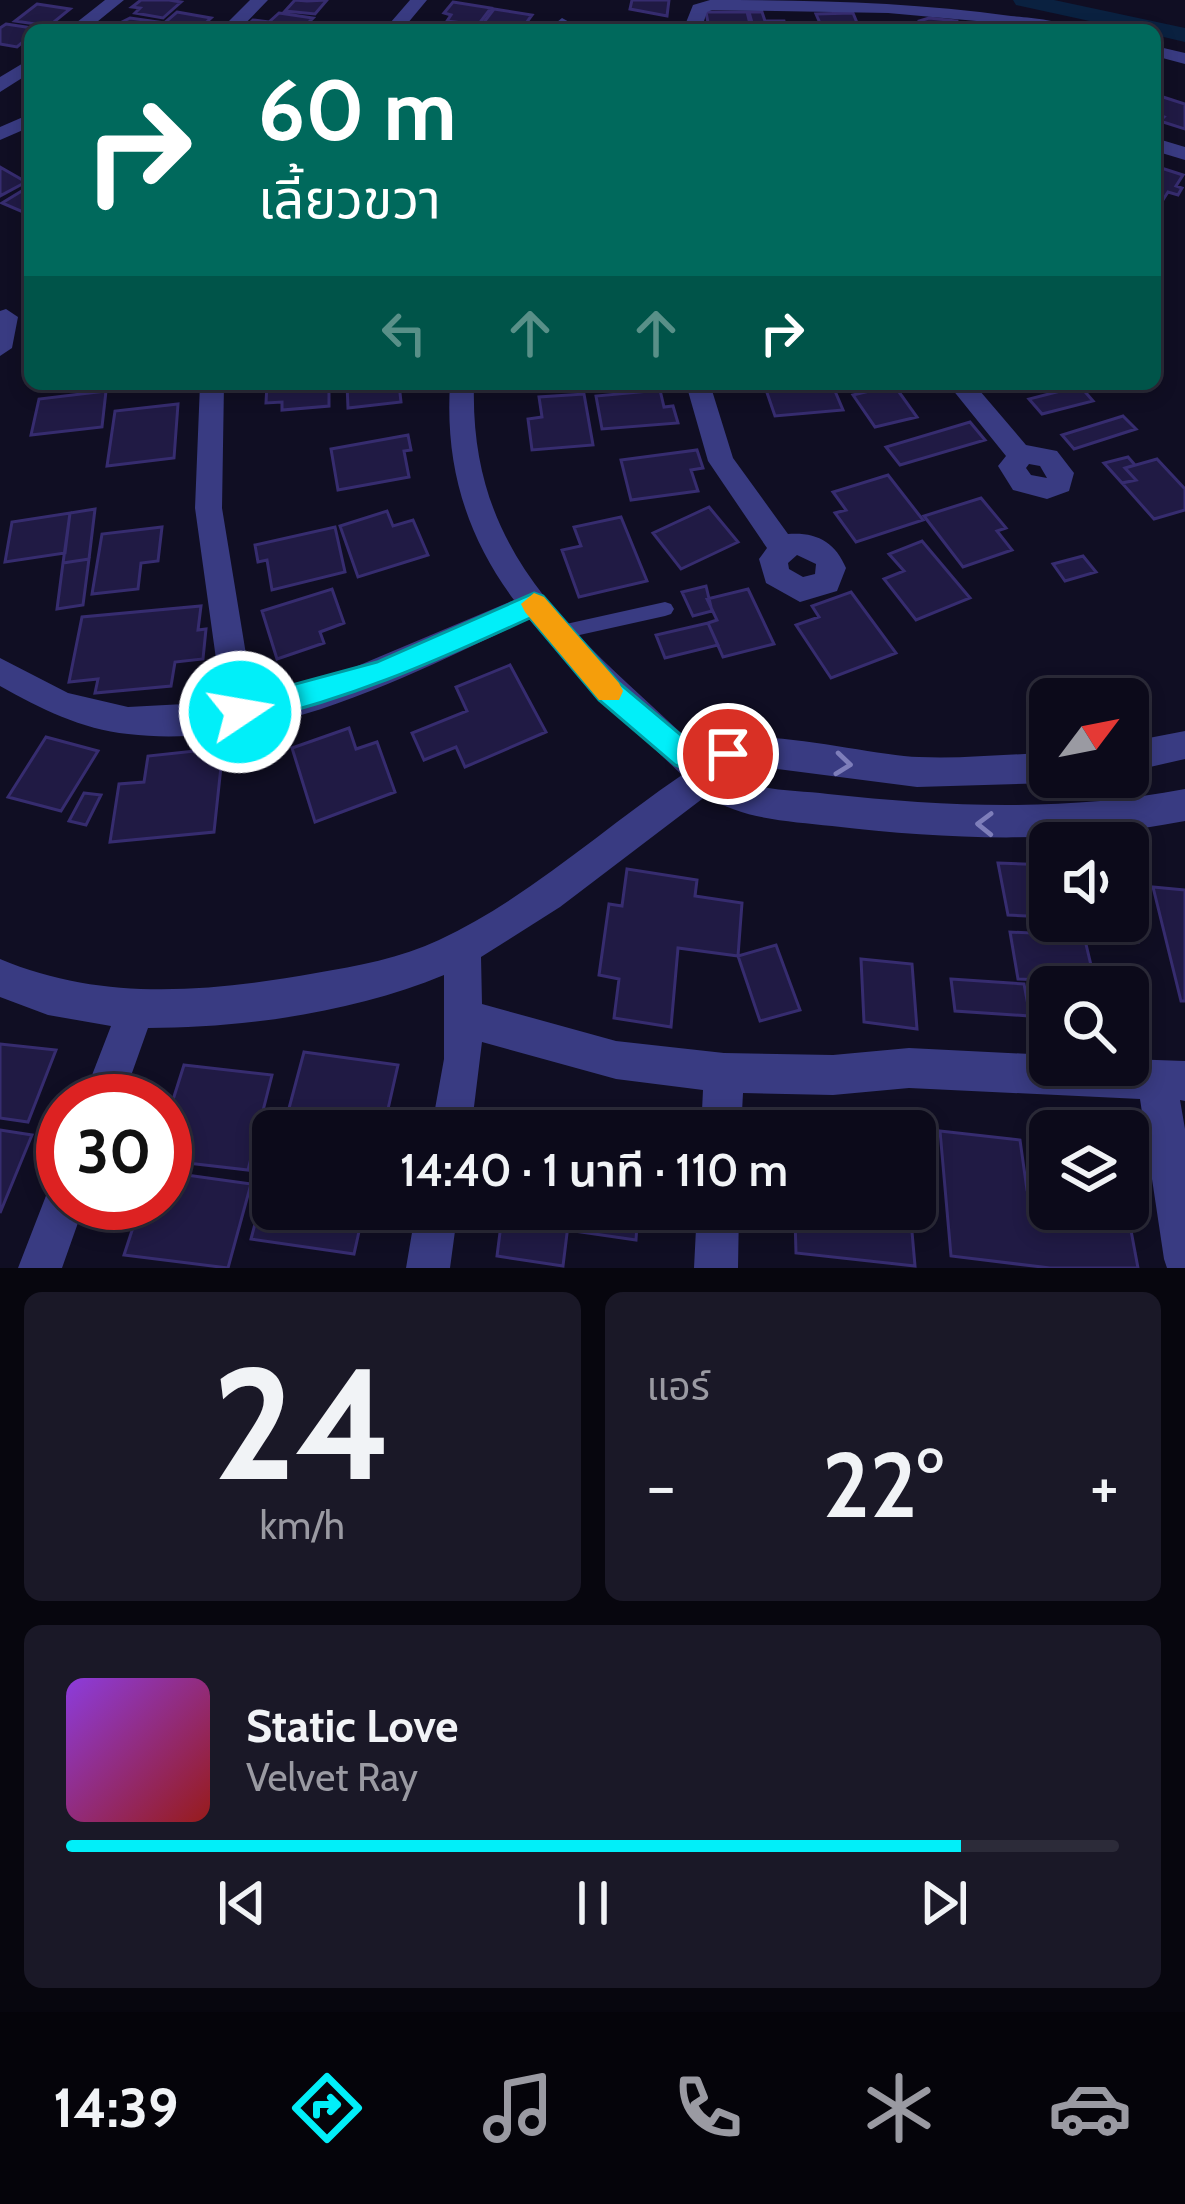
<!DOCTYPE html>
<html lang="th">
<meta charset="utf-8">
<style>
:root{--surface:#0c0a1a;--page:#1a1827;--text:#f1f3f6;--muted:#9a9aa2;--line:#2c2b39;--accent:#01eff9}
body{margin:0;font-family:Cabin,"Noto Sans Thai",sans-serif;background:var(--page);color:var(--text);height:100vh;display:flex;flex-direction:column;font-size:45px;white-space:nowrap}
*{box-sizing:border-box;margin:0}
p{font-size:39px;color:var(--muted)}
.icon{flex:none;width:66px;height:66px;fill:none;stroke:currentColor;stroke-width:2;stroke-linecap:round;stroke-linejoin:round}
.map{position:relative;height:1268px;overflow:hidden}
.details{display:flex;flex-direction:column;gap:24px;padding:24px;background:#07060e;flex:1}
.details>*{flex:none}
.banner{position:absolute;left:24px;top:24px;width:1137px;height:366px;border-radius:18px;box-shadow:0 6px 18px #0003,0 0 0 3px var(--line);background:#00695c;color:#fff;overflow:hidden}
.needle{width:78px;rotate:58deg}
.controls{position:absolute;left:1029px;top:678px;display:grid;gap:24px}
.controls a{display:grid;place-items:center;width:120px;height:120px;border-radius:18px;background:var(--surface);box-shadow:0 6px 18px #0003,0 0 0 3px var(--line);font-size:60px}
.speed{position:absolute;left:36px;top:1074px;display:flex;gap:24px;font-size:60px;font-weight:700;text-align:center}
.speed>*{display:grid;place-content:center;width:156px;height:156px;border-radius:50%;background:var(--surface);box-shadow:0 6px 18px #0003,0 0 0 3px var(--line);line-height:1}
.speed .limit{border:18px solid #d22;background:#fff;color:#111}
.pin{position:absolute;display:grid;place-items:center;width:102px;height:102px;color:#fff;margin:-51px;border:6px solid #fff;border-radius:50%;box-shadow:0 3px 12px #0007}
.me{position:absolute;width:132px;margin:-66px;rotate:78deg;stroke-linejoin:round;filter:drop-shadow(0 0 9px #0008)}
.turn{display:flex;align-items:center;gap:42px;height:252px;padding:0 36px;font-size:54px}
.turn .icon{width:156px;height:156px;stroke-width:2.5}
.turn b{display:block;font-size:84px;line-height:102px}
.lanes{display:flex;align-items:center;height:114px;padding:0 36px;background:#0003;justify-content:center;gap:60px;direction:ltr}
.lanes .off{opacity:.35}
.big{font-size:90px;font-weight:600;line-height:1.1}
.details .tile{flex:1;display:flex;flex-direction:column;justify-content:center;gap:18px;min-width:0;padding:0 42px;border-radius:18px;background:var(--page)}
.details .dial{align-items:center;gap:0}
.dial b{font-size:156px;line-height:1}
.song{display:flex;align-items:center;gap:36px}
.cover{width:144px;height:144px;border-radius:18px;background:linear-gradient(135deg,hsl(270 70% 55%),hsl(0 70% 35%))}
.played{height:12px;border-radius:6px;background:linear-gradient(90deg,var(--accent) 85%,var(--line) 85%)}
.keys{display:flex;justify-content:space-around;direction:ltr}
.heat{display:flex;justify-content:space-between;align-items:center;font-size:66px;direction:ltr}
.details .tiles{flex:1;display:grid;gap:24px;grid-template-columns:1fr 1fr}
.tile:last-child{grid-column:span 2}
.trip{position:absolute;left:252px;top:1110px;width:684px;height:120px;border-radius:18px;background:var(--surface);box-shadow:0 6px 18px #0003,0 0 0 3px var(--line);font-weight:600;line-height:120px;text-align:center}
.tabs{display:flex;height:192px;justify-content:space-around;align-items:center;background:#05040a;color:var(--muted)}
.tabs .icon{width:84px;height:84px}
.tabs .active{color:var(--accent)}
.tabs b{font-size:54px;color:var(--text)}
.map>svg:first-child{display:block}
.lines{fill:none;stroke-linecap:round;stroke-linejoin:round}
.canal{fill:#0a2140;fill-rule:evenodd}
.building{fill:#201a44;stroke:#362c6f;stroke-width:3}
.lane{fill:#393b82;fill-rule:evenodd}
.street{fill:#393b82;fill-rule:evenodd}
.oneway{stroke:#7e7eba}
.route{fill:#01eff9;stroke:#019ba2;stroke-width:3}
.slow{fill:#f59e0b}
</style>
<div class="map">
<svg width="1185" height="1268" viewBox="0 0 1185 1268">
<rect width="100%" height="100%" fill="#100e23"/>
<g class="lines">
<path class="canal" d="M1013,0h41l131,28v14l-30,-7v-5h-24l-115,-25z"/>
</g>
<path class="building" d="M141,0h28l12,2 -18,16 -28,-5 5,-5 -8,-1z
M295,0l12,1 20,-1 -12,14 -30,-3z
M632,0h37l-2,16 -37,-7z
M453,2l38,6 -13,17 -31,-4 4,-6 -7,-2z
M37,4l33,5 -21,17 -34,-5z
M494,9l38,6 -8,11 -9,-1 -3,5 -31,-4z
M177,12l34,6 -11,10 -44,2z
M706,12h41l4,16h-42z
M749,12h13l3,9h19l2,8 -32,1z
M279,13l34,5 -12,12h-59l11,-10 16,2z
M853,13l7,17h-29l-2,-6 -9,-1 -4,-9z
M130,18l28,4 -10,8h-42z
M929,18l28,3 1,9h-38l-1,-9z
M6,24l33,5 -9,1v6l-13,11 -17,-3v-16z
M1163,97l22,7v25l-25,-8 4,-4 -9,-3z
M1155,166l28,9 -7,11 6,2 -4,7 -10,-3 -7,11 -6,-2z
M0,167l26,15 -26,14z
M30,186v29l-28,-12z
M267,384h62v22l-47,4v-8l-16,1z
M347,384h52l2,18 -53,6z
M764,384h68l11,26 -68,6z
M894,385l23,32 -42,10 -22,-32z
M1080,386l13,15 -51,13 -13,-15z
M660,390l4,17 9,-1 5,17 -76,6 -6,-33z
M106,391l-4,36 -71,8 8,-36z
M584,394l9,51 -61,5 -4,-31 14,-2 -3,-20z
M178,404l-4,54 -67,8 8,-55z
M1123,416l13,13 -62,20 -12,-14z
M970,422l15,18 -85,25 -14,-18z
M408,435l3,15 -7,1 5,26 -71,13 -7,-41z
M697,450l6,18 -12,2 7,21 -67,9 -10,-40z
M1128,457l7,8 -10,3 11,12 -14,3 -18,-20z
M1157,459l28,30v21l-31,9 -32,-36 14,-3 -11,-12z
M888,475l35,45 -67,22 -21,-29 11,-3 -13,-18z
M981,498l25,30 -9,3 15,19 -49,17 -39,-51z
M709,507l29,35 -57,27 -28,-36z
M95,509l-6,50 -26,4 7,-50z
M387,511l6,15 20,-6 15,35 -70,22 -18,-51z
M70,513l-5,40 -60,9 7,-40z
M621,517l26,64 -68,16 -17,-47 19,-4 -7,-19z
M162,527l-4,34 -17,2 -3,26 -46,5 10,-60z
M335,527l10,45 -73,18 -5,-30 -9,2 -3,-17z
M922,541l48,57 -54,22 -32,-41 20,-8 -15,-17z
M1083,556l13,16 -31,9 -12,-17z
M89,559l-6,46 -26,4 6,-46z
M706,586l6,25 -19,5 -11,-24z
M332,589l12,34 -24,9 4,11 -47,16 -15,-48z
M748,589l26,55 -51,13 -15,-34 9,-3 -10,-21z
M851,592l45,61 -65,25 -35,-53 23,-8 -7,-11z
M201,606l-3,24 8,-1 -3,30 -28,3 -4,24 -76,7 3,-14 -29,3 13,-65z
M708,623l10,22 -53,13 -9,-23z
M510,665l36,67 -81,35 -9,-20 -32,13 -12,-27 55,-22 -11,-24z
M349,728l7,21 21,-7 18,50 -80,30 -23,-74z
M46,737l52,14 -37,60 -53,-14z
M223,748l-9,84 -104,10 9,-58 25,-2 4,-26z
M84,793l17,2 -15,30 -17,-4z
M998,863l52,2v56h78l2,-11 8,32 -53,-2 10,42 -77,-3 -8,-47 42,2 -4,-17 -40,-2z
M627,869l70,11 -2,16 47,7 -4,53 -60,-8 -7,79 -57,-9 5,-39 -20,-4 10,-71 13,2z
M1153,887l32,3v111h-4z
M776,945l24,65 -40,11 -22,-65z
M861,959l51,5 5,65 -53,-7z
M951,979l73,5 6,32 -75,-5z
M0,1044l56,6 -28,72 -28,-4z
M304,1052l94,13 -15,66 -99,-4z
M184,1065l88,10 -24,95 -78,-9 10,-32 -14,-7z
M517,1113l62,8 -1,10h-64z
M840,1115l63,7v9h-104v-8l42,4z
M0,1130l32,5 -32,78z
M940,1131l80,9 7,50 23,3v16h77l11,59h-88l-99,-12z
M273,1156v53h91l-10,45 -103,-15z
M165,1172l86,12 -23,84 -104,-13 17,-52h24z
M503,1209h67l-7,57 -66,-10z
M570,1209h68l-2,31 -69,-10z
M781,1209h129l5,57 -119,-13 -1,-35 -14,-1z"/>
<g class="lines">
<path class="lane" d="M665,602l6,2 3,5 -3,5 -6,2 -108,24 -6,-2 -3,-5 3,-5 6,-2z"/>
<path class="street" d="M105,0h19l-37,30h-20z
M250,0h18l-29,30h-19z
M410,0h17l-25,30h-18z
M710,0c101,0 201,2 301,16 20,2 48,3 64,14l-187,-17 -176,-3 -5,2 -6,18h-18l10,-25z
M562,18l9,5 -6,7h-18z
M1155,46l30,7v11l-30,-8z
M30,59v14l-30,19v-15z
M30,114v13l-30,13v-13z
M1155,138l30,9v13l-30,-9z
M6,309l12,8 -6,31 -12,8v-45z
M200,384h24l-2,124 31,189 83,-22 178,-75c-49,-66 -69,-136 -64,-216h24c-5,177 106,252 222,363 44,-27 168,8 223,10 43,2 87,-3 131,-4v24h12l-12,6 -133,4 -155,-20 -26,1 -6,7c28,17 66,15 98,19 121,13 237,18 357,-5v32c-119,23 -233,19 -353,5 -43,-5 -88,-6 -126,-30l-146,111 -79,50 1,47 134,37 108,12 109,2 76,-7 141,7v10h78v-6l57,2v40l-5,-1 5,29v139h-18l-3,-9 -24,-160 -231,-11 -76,7 -90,-2 -2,38h-40l2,-41 -87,-11 -134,-37 -11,89h-40l13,-72v-84c-90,37 -198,53 -296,53l-26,73h-40l29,-75 -63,-11 -48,-18v-38c102,43 209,33 316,14 41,-7 85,-15 123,-33 88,-41 162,-110 243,-165l-101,-96 -52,-60c-120,57 -263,132 -401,115 -47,-5 -87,-25 -128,-48v-28l68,35 60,14 94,-5 -27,-194z
M686,384h24l23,74 55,76c29,-2 47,8 58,34l-9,23 -37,11 -34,-19 -7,-24 8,-11 -59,-87zM797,555l19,9 -1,10 -12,3 -14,-8 -1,-6z
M948,384h26l52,61 31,6 17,22 -5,18 -22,8 -34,-9 -15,-24 8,-10zM1029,464l11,2 7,12 -16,-3 -5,-7z
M1185,731v28l-57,13v-30z
M63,1183v20h22l-23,65h-44l31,-80z
M416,1209h42l-8,59h-44z
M697,1209h42l-1,59h-44z"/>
</g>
<defs><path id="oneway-chevron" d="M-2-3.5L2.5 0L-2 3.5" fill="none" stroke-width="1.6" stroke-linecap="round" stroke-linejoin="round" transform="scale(3)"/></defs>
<g class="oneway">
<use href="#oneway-chevron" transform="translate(843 764) rotate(6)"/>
<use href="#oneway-chevron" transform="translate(985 824) rotate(-179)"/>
</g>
<path class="route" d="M534,593l9,3 76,87 69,58 51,3 4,10 -4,9 -54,6 -10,-4 -76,-65 -69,-82c-98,45 -185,83 -290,106l-10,-3 -5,-9 5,-9 10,-4 137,-37z"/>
<path class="slow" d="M534,593l10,4 75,86 4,8 -4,9h-20l-74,-88 -4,-8z"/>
</svg>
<div class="controls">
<a><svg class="needle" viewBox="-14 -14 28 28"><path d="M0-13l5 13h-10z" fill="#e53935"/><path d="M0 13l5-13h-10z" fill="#9a9aa2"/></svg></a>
<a><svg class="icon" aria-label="sound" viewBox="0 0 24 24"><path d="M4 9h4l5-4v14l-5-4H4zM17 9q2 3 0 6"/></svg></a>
<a><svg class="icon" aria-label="search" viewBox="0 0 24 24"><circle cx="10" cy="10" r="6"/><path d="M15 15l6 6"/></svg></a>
<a><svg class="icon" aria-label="layers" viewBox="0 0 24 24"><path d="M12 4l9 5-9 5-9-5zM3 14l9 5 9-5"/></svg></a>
</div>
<div class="speed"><div class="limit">30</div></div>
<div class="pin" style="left:728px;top:754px;background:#d93025"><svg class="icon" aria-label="arrive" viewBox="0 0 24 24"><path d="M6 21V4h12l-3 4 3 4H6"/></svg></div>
<svg class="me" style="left:240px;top:712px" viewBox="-20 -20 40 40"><circle r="17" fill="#01eff9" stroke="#fff" stroke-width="3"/><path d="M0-11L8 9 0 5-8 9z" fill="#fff"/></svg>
<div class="trip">14:40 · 1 นาที · 110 m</div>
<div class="banner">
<div class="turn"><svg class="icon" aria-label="right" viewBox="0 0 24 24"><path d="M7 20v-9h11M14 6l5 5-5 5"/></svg><div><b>60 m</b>เลี้ยวขวา</div></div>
<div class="lanes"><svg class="icon off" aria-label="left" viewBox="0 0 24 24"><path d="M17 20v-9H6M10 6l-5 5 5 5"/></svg><svg class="icon off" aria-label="ahead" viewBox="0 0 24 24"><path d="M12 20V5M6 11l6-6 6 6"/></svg><svg class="icon off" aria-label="ahead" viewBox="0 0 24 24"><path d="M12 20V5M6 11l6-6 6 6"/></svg><svg class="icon" aria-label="right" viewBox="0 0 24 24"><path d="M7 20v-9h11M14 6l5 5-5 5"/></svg></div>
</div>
</div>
<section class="details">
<div class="tiles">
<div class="tile dial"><b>24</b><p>km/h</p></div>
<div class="tile"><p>แอร์</p>
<div class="heat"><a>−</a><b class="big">22°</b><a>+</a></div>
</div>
<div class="tile">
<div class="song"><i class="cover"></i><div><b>Static Love</b><p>Velvet Ray</p></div></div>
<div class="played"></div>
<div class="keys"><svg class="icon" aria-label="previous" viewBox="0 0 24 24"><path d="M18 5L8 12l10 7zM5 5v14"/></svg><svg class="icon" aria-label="pause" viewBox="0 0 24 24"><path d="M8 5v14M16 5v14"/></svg><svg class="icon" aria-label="next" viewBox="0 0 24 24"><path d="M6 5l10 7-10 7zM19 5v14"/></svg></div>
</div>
</div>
</section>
<nav class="tabs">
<b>14:39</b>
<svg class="icon active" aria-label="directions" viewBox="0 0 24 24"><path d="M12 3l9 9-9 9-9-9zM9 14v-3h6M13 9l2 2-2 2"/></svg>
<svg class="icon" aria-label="music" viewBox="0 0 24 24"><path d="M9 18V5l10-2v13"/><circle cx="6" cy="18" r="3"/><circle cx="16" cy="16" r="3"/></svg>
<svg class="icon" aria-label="phone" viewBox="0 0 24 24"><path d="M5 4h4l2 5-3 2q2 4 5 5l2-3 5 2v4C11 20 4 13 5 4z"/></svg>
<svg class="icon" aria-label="climate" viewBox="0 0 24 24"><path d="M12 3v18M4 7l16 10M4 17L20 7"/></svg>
<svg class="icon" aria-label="car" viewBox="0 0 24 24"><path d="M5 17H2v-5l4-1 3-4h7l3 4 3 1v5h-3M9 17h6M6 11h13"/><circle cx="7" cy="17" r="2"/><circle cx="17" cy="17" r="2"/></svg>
</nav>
